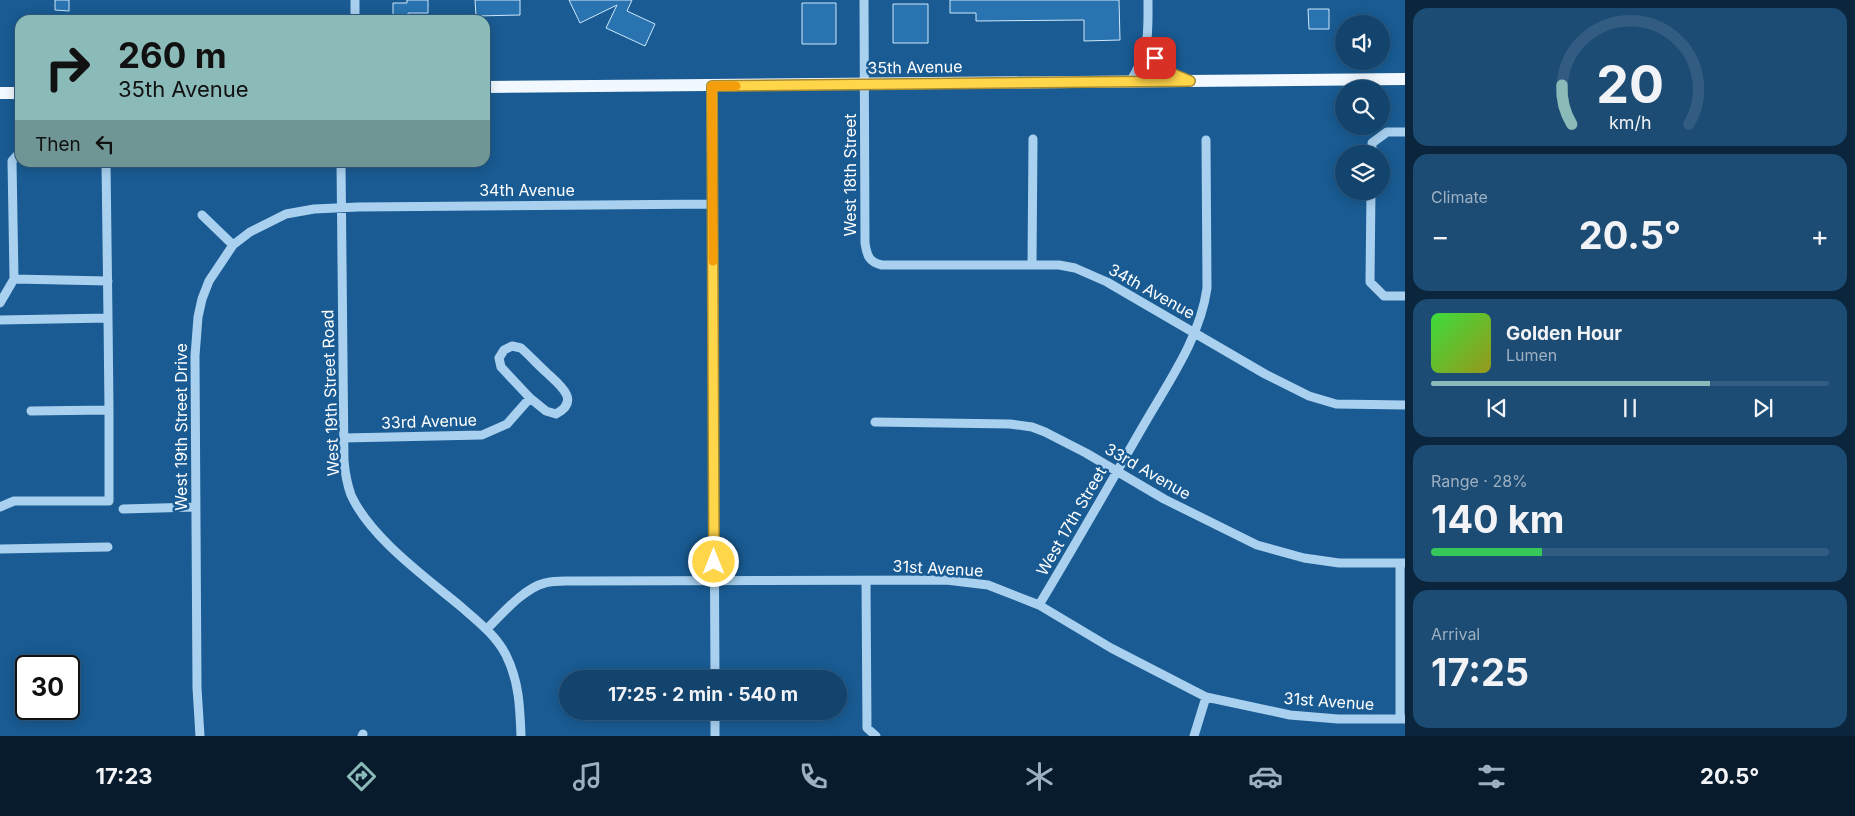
<!DOCTYPE html>
<meta charset="utf-8">
<style>
:root{--surface:#13446e;--page:#1c4b73;--text:#f1f3f6;--muted:#9db0c2;--line:#325c81;--accent:#8bbbb9}
body{margin:0;font-family:Inter,sans-serif;background:var(--page);color:var(--text);height:100vh;display:flex;flex-direction:column;font-size:19px;white-space:nowrap}
*{box-sizing:border-box;margin:0}
p{font-size:16px;color:var(--muted)}
.icon{flex:none;width:28px;height:28px;fill:none;stroke:currentColor;stroke-width:2;stroke-linecap:round;stroke-linejoin:round}
.map{position:relative;flex:1;overflow:hidden}
.side{display:flex;flex-direction:column;gap:8px;padding:8px;background:#0a253c;width:450px}
.side>*{flex:none}
.banner{position:absolute;left:15px;top:15px;width:475px;height:152px;border-radius:15px;box-shadow:0 2px 12px #0003,0 0 0 1px var(--line);background:#8bbbb9;color:#111;overflow:hidden}
.tools{position:absolute;left:1335px;top:15px;display:grid;gap:10px}
.tools a{display:grid;place-items:center;width:55px;height:55px;border-radius:50%;background:var(--surface);box-shadow:0 2px 12px #0003,0 0 0 1px var(--line);font-size:25px}
.speed{position:absolute;left:15px;top:655px;display:flex;gap:10px;font-size:25px;font-weight:700;text-align:center}
.speed>*{display:grid;place-content:center;width:65px;height:65px;border-radius:50%;background:var(--surface);box-shadow:0 2px 12px #0003,0 0 0 1px var(--line);line-height:1}
.speed .limit{border:2px solid #111;border-radius:8px;background:#fff;color:#111}
.pin{position:absolute;display:grid;place-items:center;width:42px;height:42px;color:#fff;margin:-21px;border-radius:10px;box-shadow:0 2px 8px #0006}
.me{position:absolute;width:55px;margin:-28px;rotate:0deg;stroke-linejoin:round;filter:drop-shadow(0 0 4px #0008)}
.turn{display:flex;align-items:center;gap:18px;height:105px;padding:0 20px;font-size:22px}
.turn .icon{width:65px;height:65px;stroke-width:2.5}
.turn b{display:block;font-size:35px;line-height:42px}
.then{display:flex;align-items:center;height:48px;padding:0 20px;background:#0003;gap:10px;font-size:19px}
.big{font-size:38px;font-weight:700;line-height:1.1}
.side .card{flex:1;display:flex;flex-direction:column;justify-content:center;gap:8px;min-width:0;padding:0 18px;border-radius:15px;background:var(--page)}
.side .dial{align-items:center;gap:0}
.dial svg{height:130px;overflow:visible;fill:none;stroke:var(--line);stroke-width:7;stroke-linecap:round;text-anchor:middle}
.dial text{fill:var(--text);stroke:none}
.song{display:flex;align-items:center;gap:15px}
.cover{width:60px;height:60px;border-radius:8px;background:linear-gradient(135deg,hsl(120 70% 55%),hsl(60 70% 35%))}
.played{height:5px;border-radius:2px;background:linear-gradient(90deg,var(--accent) 70%,var(--line) 70%)}
.keys{display:flex;justify-content:space-around;direction:ltr}
.heat{display:flex;justify-content:space-between;align-items:center;font-size:28px;direction:ltr}
.charge{height:8px;border-radius:4px;background:linear-gradient(90deg,#34c759 28%,var(--line) 0)}
.trip{position:absolute;left:559px;top:670px;width:288px;height:50px;border-radius:25px;background:var(--surface);box-shadow:0 2px 12px #0003,0 0 0 1px var(--line);font-weight:700;line-height:50px;text-align:center}
.tabs{display:flex;height:80px;justify-content:space-around;align-items:center;background:#081b2c;color:var(--muted)}
.tabs .icon{width:35px;height:35px}
.tabs .on{color:var(--accent)}
.tabs b{font-size:22px;color:var(--text)}
main{display:flex;flex:1;min-height:0}
.map>svg:first-child{display:block}
.building{fill:#2873b0;stroke:#cfe8fb}
.lines{fill:none;stroke-linecap:round;stroke-linejoin:round}
.minor{stroke:#a9d0ef;stroke-width:9}
.major{stroke:#f1f8ff;stroke-width:12}
.route-casing{stroke:#a68a30;stroke-width:12}
.route{stroke:#ffd54a;stroke-width:9}
.slow{stroke:#f59e0b;stroke-width:9}
.labels{text-anchor:middle;stroke-width:5;stroke-linejoin:round;paint-order:stroke}
.street-label{font-size:16px;fill:#fff;stroke:#195b92}
</style>
<main>
<div class="map">
<svg width="1405" height="736" viewBox="0 0 1405 736">
<rect width="100%" height="100%" fill="#195b92"/>
<path class="building" d="M55,0h14v11l-14,-1z
M407,0h21v13h-20v5h-15v-15h14z
M475,0h45v15l-44,1z
M569,0h63l-5,11 28,13 -10,22 -39,-18 11,-23 -37,18z
M950,0h169l1,40 -36,1v-21l-108,1v-8h-26z
M802,3h34v41h-34z
M893,4h35v39h-35z
M1308,9h21v20h-20z"/>
<g class="lines">
<path class="minor" d="M864,0l1,243c2,13 4,19 17,22h177l16,3 32,14 158,92 44,22 27,8 69,1
M355,20v-20
M1148,43l13,26 24,9
M1130,82c20,-33 18,-45 18,-82
M712,86l3,593
M1372,154v-11l15,-11h18
M341,162l3,299c1,11 3,23 7,34 19,42 73,81 108,110 17,15 36,29 47,50 13,26 14,52 15,81
M1371,191l-1,91 14,14h21
M202,215l31,30
M1032,265l1,-126
M14,279l-2,-118 8,-9
M0,303l14,-24 94,2
M0,320l108,-2 -2,-156
M512,346l9,2c9,8 17,17 26,25 13,12 34,28 9,41l-10,-3 -16,-13 -29,-31 -2,-9 5,-8z
M31,411l78,-1 -1,-92
M875,422l135,2 22,3 13,5 41,21 78,46 93,46 47,13 35,5h66
M344,438l138,-3 25,-11 23,-26
M0,507l14,-6h95v-91
M123,509l73,-2
M0,549l108,-2
M866,581l1,147 9,8
M1039,605c35,-58 69,-118 103,-177 25,-44 58,-89 65,-140l-1,-148
M487,629c15,-15 37,-41 58,-46 10,-3 21,-2 31,-2l370,-1 42,5 51,20 72,43 95,49 84,18 48,4h67
M1400,719v-156
M200,736l-3,-48 -2,-332 3,-39 4,-18 7,-18 24,-36 17,-13 36,-18 28,-5 44,-2 354,-3
M362,736l1,-2
M715,736v-25
M1194,736l12,-39"/>
<path class="major" d="M485,87l920,-8
M0,93h20"/>
</g>
<g class="lines">
<defs>
<path id="route" d="M714,562l-2,-476 478,-5 -29,-12 -6,-11"/>
</defs>
<use href="#route" class="route-casing"/>
<use href="#route" class="route"/>
<path class="slow" d="M713,261l-1,-175h24"/>
</g>
<g class="labels">
<g class="street-label">
<text transform="translate(915 67) rotate(-1)" y="6">35th Avenue</text>
<text transform="translate(850 175) rotate(-90)" y="6">West 18th Street</text>
<text x="527" y="196">34th Avenue</text>
<text transform="translate(1152 291) rotate(29)" y="6">34th Avenue</text>
<text transform="translate(330 393) rotate(-92)" y="6">West 19th Street Road</text>
<text transform="translate(429 421) rotate(-2)" y="6">33rd Avenue</text>
<text transform="translate(181 427) rotate(-90)" y="6">West 19th Street Drive</text>
<text transform="translate(1148 471) rotate(30)" y="6">33rd Avenue</text>
<text transform="translate(1071 521) rotate(-60)" y="6">West 17th Street</text>
<text transform="translate(938 568) rotate(3)" y="6">31st Avenue</text>
<text transform="translate(1329 701) rotate(4)" y="6">31st Avenue</text>
</g>
</g>
</svg>
<div class="tools">
<a><svg class="icon" aria-label="sound" viewBox="0 0 24 24"><path d="M4 9h4l5-4v14l-5-4H4zM17 9q2 3 0 6"/></svg></a>
<a><svg class="icon" aria-label="search" viewBox="0 0 24 24"><circle cx="10" cy="10" r="6"/><path d="M15 15l6 6"/></svg></a>
<a><svg class="icon" aria-label="layers" viewBox="0 0 24 24"><path d="M12 4l9 5-9 5-9-5zM3 14l9 5 9-5"/></svg></a>
</div>
<div class="speed"><div class="limit">30</div></div>
<div class="pin" style="left:1155px;top:58px;background:#d93025"><svg class="icon" aria-label="arrive" viewBox="0 0 24 24"><path d="M6 21V4h12l-3 4 3 4H6"/></svg></div>
<svg class="me" style="left:714px;top:562px" viewBox="-20 -20 40 40"><circle r="17" fill="#ffd54a" stroke="#fff" stroke-width="3"/><path d="M0-11L8 9 0 5-8 9z" fill="#fff"/></svg>
<div class="trip">17:25 · 2 min · 540 m</div>
<div class="banner">
<div class="turn"><svg class="icon" aria-label="right" viewBox="0 0 24 24"><path d="M7 20v-9h11M14 6l5 5-5 5"/></svg><div><b>260 m</b>35th Avenue</div></div>
<div class="then">Then<svg class="icon" aria-label="left" viewBox="0 0 24 24"><path d="M17 20v-9H6M10 6l-5 5 5 5"/></svg></div>
</div>
</div>
<section class="side">
<div class="card dial"><svg viewBox="0 0 100 80">
<path d="M14 69A42 42 0 1 1 86 69"/>
<path d="M14 69A42 42 0 0 1 8 45" stroke="#8bbbb9"/>
<text x="50" y="56" font-size="32" font-weight="700">20</text>
<text x="50" y="72" font-size="11">km/h</text>
</svg></div>
<div class="card"><p>Climate</p>
<div class="heat"><a>−</a><b class="big">20.5°</b><a>+</a></div>
</div>
<div class="card">
<div class="song"><i class="cover"></i><div><b>Golden Hour</b><p>Lumen</p></div></div>
<div class="played"></div>
<div class="keys"><svg class="icon" aria-label="previous" viewBox="0 0 24 24"><path d="M18 5L8 12l10 7zM5 5v14"/></svg><svg class="icon" aria-label="pause" viewBox="0 0 24 24"><path d="M8 5v14M16 5v14"/></svg><svg class="icon" aria-label="next" viewBox="0 0 24 24"><path d="M6 5l10 7-10 7zM19 5v14"/></svg></div>
</div>
<div class="card"><p>Range · 28%</p><b class="big">140 km</b><div class="charge"></div></div>
<div class="card"><p>Arrival</p><b class="big">17:25</b></div>
</section>
</main>
<nav class="tabs">
<b>17:23</b>
<svg class="icon on" aria-label="directions" viewBox="0 0 24 24"><path d="M12 3l9 9-9 9-9-9zM9 14v-3h6M13 9l2 2-2 2"/></svg>
<svg class="icon" aria-label="music" viewBox="0 0 24 24"><path d="M9 18V5l10-2v13"/><circle cx="6" cy="18" r="3"/><circle cx="16" cy="16" r="3"/></svg>
<svg class="icon" aria-label="phone" viewBox="0 0 24 24"><path d="M5 4h4l2 5-3 2q2 4 5 5l2-3 5 2v4C11 20 4 13 5 4z"/></svg>
<svg class="icon" aria-label="climate" viewBox="0 0 24 24"><path d="M12 3v18M4 7l16 10M4 17L20 7"/></svg>
<svg class="icon" aria-label="car" viewBox="0 0 24 24"><path d="M5 17H2v-5l4-1 3-4h7l3 4 3 1v5h-3M9 17h6M6 11h13"/><circle cx="7" cy="17" r="2"/><circle cx="17" cy="17" r="2"/></svg>
<svg class="icon" aria-label="filters" viewBox="0 0 24 24"><path d="M4 7h16M4 17h16"/><circle cx="9" cy="7" r="2"/><circle cx="15" cy="17" r="2"/></svg>
<b>20.5°</b>
</nav>
